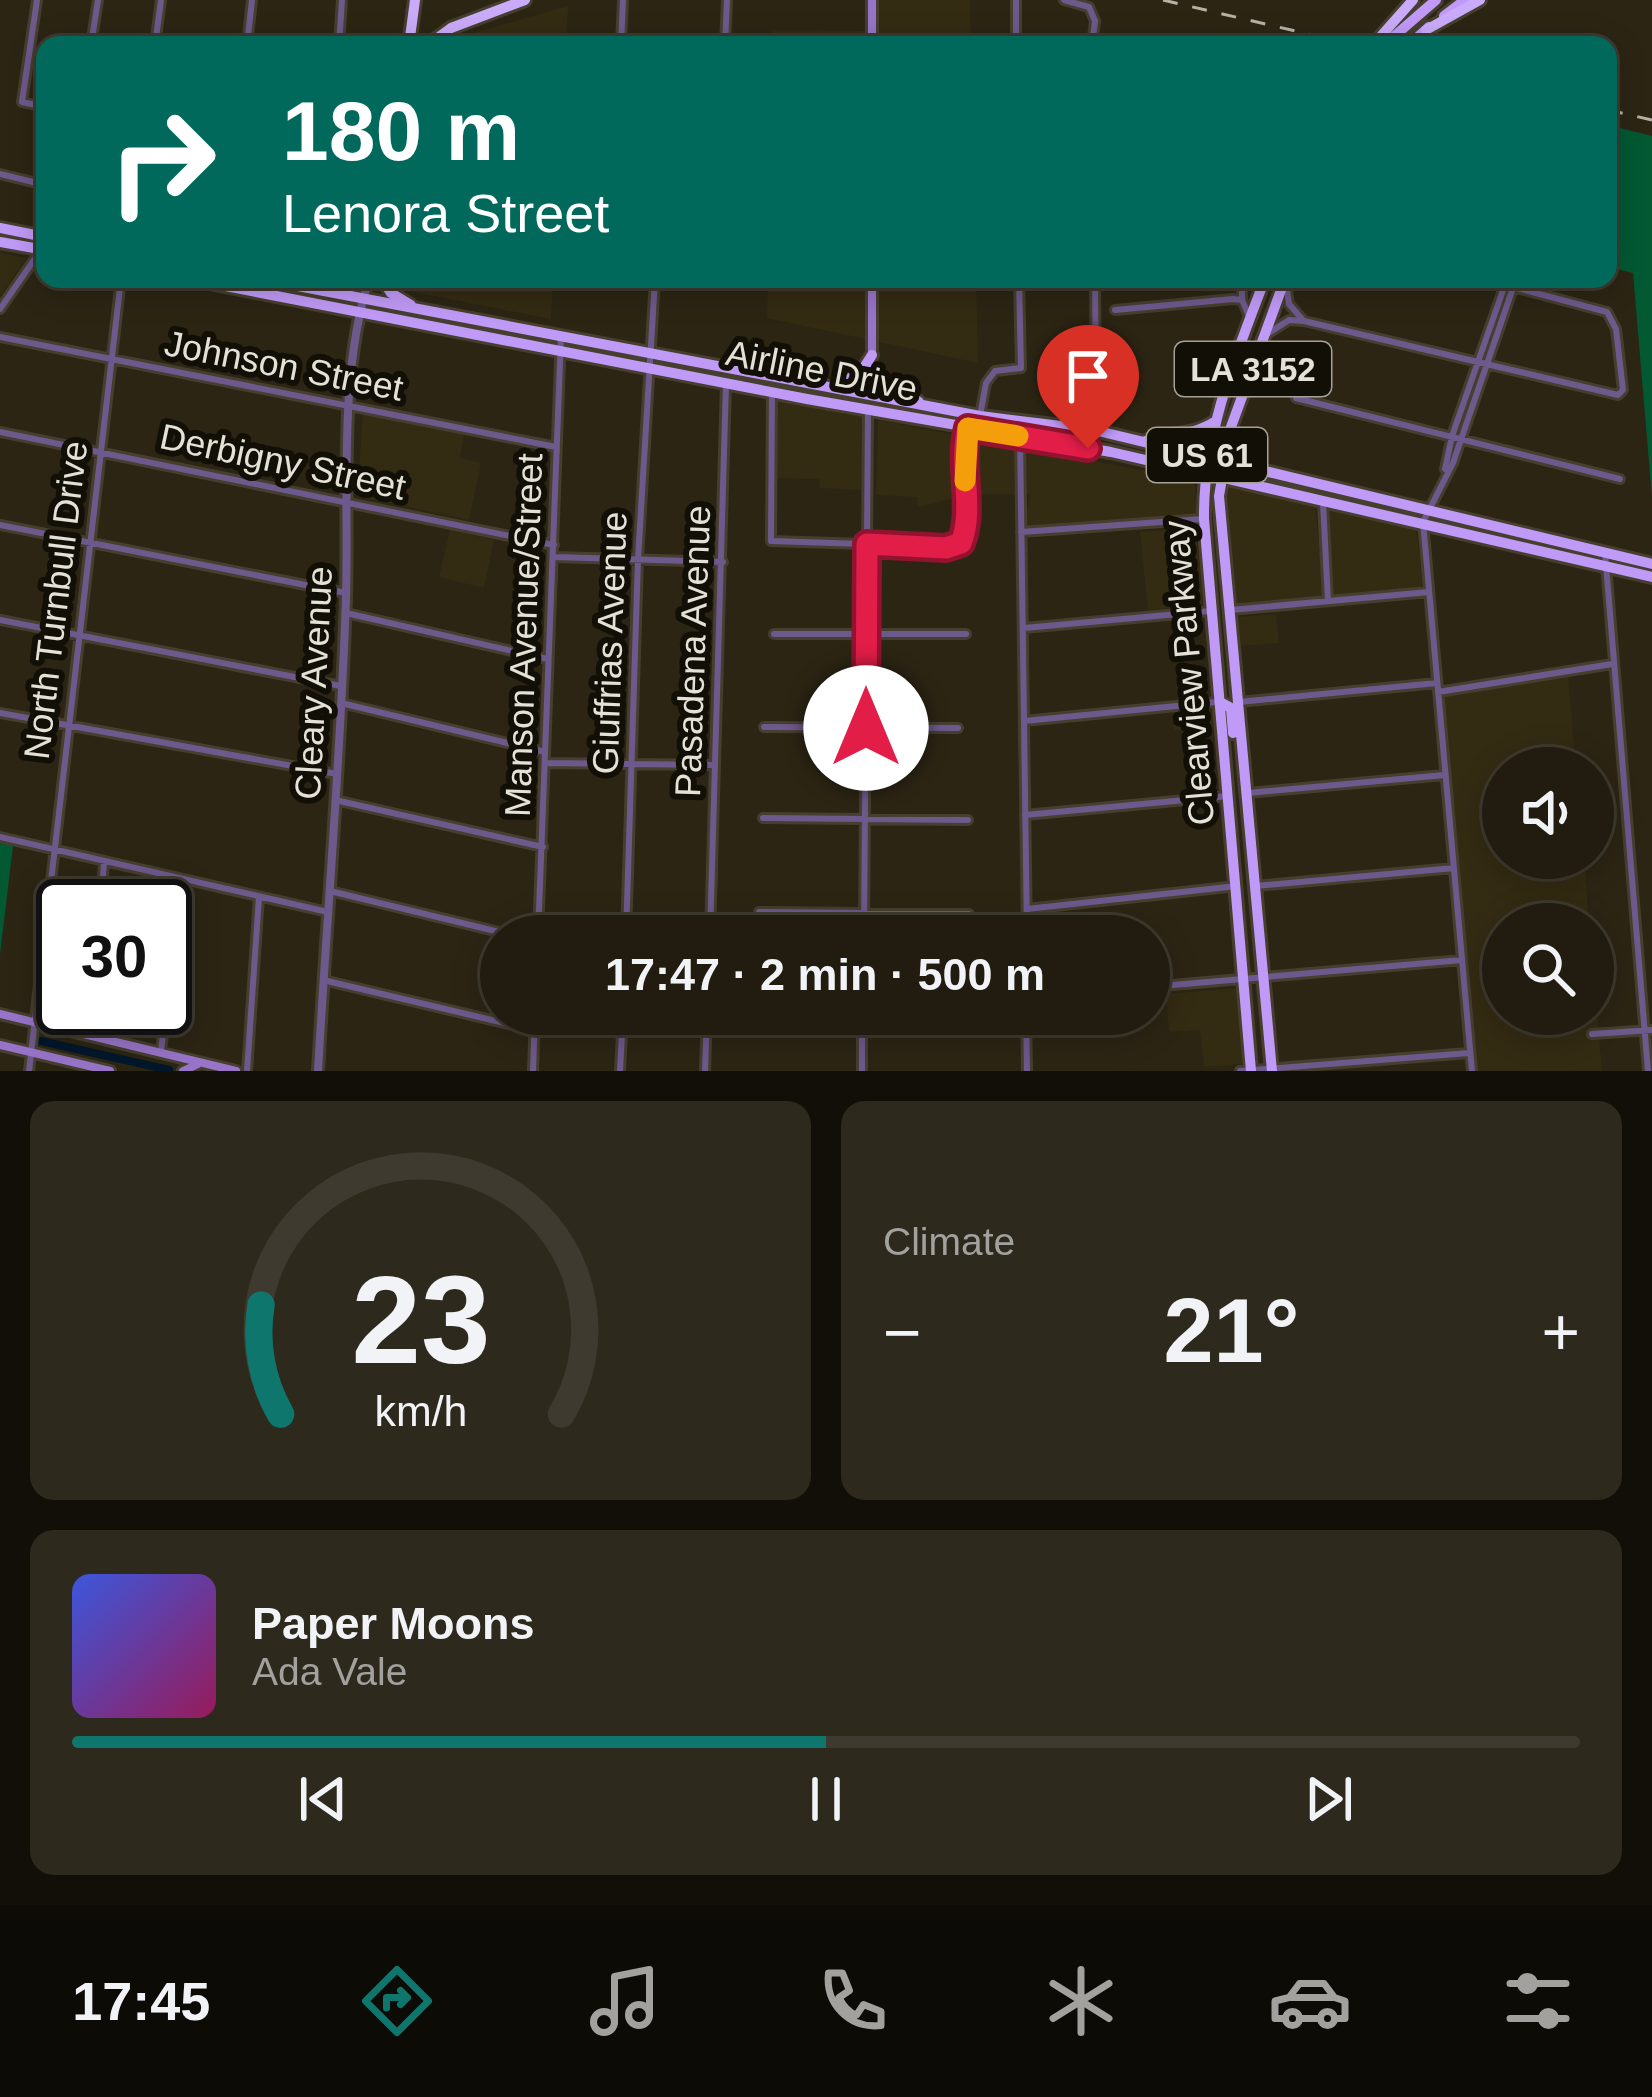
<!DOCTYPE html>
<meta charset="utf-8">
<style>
:root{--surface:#211c0f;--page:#2d291d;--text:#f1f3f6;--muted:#a2a19e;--line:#3e3a2f;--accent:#0f766e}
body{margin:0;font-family:Helvetica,sans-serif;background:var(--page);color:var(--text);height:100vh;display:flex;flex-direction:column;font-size:45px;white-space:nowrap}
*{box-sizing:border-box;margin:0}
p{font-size:39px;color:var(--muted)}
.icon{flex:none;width:66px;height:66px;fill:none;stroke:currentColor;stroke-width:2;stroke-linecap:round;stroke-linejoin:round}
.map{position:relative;height:1071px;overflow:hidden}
.sheet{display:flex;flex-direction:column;gap:30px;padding:30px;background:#120f08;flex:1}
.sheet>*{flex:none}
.guide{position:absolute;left:36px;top:36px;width:1581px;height:252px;border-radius:24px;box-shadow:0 6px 30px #0003,0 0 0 3px var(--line);background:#00695c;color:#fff;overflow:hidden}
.controls{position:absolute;left:1482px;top:747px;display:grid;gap:24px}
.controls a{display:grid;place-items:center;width:132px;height:132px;border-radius:50%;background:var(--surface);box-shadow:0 6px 30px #0003,0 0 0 3px var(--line);font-size:60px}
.speed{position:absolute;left:36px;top:879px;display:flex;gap:24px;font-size:60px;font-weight:700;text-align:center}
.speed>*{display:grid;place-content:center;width:156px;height:156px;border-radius:50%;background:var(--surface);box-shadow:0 6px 30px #0003,0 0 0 3px var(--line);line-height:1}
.speed .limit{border:6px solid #111;border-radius:18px;background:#fff;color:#111}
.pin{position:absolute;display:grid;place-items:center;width:102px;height:102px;color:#fff;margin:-123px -51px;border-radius:50% 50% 50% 0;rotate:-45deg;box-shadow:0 0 12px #0007}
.pin .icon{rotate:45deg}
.me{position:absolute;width:132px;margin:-66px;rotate:0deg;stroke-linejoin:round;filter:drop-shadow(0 0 9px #0008)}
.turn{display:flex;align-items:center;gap:42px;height:252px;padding:0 48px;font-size:54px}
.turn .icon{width:156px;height:156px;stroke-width:2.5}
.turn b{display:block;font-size:84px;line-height:102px}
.big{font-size:90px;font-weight:700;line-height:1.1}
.sheet .card{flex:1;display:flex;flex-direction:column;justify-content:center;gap:18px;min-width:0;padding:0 42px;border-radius:24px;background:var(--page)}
.sheet .dial{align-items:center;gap:0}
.dial svg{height:312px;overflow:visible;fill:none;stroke:var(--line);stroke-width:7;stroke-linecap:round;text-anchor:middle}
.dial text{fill:var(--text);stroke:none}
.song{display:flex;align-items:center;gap:36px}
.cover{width:144px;height:144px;border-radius:18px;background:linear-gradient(135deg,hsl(230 70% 55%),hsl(330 70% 35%))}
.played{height:12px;border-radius:6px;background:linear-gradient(90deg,var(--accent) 50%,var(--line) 50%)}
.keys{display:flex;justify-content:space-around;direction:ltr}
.heat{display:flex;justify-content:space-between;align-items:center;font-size:66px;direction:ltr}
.sheet .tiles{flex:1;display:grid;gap:30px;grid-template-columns:1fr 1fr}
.card:last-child{grid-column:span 2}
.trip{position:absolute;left:480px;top:915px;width:690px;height:120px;border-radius:60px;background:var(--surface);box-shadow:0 6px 30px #0003,0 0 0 3px var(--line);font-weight:700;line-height:120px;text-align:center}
.dock{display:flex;height:192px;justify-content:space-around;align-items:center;background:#0d0b06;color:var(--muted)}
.dock .icon{width:84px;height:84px}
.dock .active{color:var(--accent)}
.dock b{font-size:54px;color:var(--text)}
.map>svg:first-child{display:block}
.built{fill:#342b13}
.green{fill:#025932}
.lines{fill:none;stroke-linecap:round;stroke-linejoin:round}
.canal{stroke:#00182b;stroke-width:8}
.minor-casing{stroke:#463f2f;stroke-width:12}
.tertiary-casing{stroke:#463f2f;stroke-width:14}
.secondary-casing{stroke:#463f2f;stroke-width:14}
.trunk-casing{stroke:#463f2f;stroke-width:16}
.motorway-casing{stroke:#463f2f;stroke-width:16}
.minor{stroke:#6e598d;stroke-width:6}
.tertiary{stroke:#6e598d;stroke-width:8}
.secondary{stroke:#9774c8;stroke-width:8}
.trunk{stroke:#c09af7;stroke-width:10}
.motorway{stroke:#caabf9;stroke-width:10}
.rail{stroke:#b7b2a6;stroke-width:3;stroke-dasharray:15 15;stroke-linecap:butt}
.route-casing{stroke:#92132f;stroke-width:30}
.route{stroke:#e11d48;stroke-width:21}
.slow{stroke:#f59e0b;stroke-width:21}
.labels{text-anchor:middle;stroke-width:12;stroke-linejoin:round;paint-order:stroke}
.shield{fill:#120f07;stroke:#a6a298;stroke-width:3}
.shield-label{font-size:33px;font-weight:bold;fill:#e5e1d6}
.street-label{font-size:36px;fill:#e5e1d6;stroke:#120f07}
</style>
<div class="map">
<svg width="1652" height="1071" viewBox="0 0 1652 1071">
<rect width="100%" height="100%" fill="#2c2514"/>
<path class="built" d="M869,0h101l1,45h-199l1,-15 96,1z
M568,6l-2,39h-119l8,-7z
M0,253l27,5 -27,38z
M404,279h149l-2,40 -147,-29z
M768,279h208l2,84 -211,-45z
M782,398l82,17 1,75 -45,-2 -1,-9 -44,-1 2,-74z
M363,414l101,20 -4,24 21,5 -12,57 -112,-24z
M878,420l310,59 7,7 2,30 -168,14 -4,-4 5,-32h-58l-54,13 -1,-10 -41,-2z
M1232,486l83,17 9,93 -89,8 -10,-113z
M1333,508l83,20 7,60 -92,8 -7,-82z
M1196,528l7,77 -55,5 -8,-78z
M450,530l44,10 -10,48 -45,-11z
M1276,614l3,29 -38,3 -3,-29z
M1568,677l8,91h-73v90h81l5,66h-86v90h90v-48l9,105h-128l-32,-383z
M1212,710l2,17 -40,3 -1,-17z
M1237,988l6,76 -39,3 -4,-37 -31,2 -3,-38z"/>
<path class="green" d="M1608,125l44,11v362l-19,-225 -25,-6z
M0,843l13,3 -13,108z"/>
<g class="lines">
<path class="canal" d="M41,1041l128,29"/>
<defs>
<path id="minor" d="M37,0l-15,102 23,5
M1016,0v45
M1064,0l25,7 6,14 -3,24
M91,45l7,-45
M155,45l6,-45
M247,45l5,-45
M339,45l3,-45
M621,45l2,-45
M725,45l2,-45
M1223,45v-2
M0,174l45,11
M1095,279l1,113
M1286,283l3,21 13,15
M1242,300v-21
M0,309l45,-65
M1115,310l118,-11 9,1 7,16
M1267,334l22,-14 15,1 314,74 5,-5 -7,-61 -9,-17 -124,-33
M0,337l556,110
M772,392l-1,149 185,6c24,-29 1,-83 12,-119
M1296,398l324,81
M980,416l6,-33 9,-12 26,-3 -2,-89
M0,432l554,113
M1020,436l7,500
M1445,469l7,-33 55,-157
M1323,503l5,98
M0,525l346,68
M1021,532l182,-13
M1605,553l43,518
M554,557l169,5
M1230,610l199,-18
M346,613l201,46
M0,620l341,66
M1024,628l187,-17
M774,634h192
M1438,692l174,-28
M1239,702l198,-19
M341,703l204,49
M0,713l337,61
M1024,721l193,-19
M764,727l194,1
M545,763l170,2
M1248,793l196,-18
M335,800l208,47
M1025,815l203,-19
M763,818l205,2
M0,837l328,75
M1255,886l199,-18
M330,891l186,45
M101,906l3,-44
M1027,909l210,-23
M759,912l210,2
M538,936l23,-600
M626,936l12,-377 17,-280
M710,936l16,-553
M864,936l4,-526
M323,980l211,50
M1149,987l313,-27
M1026,1014l1,57
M1592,1034l60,-4
M93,1036l2,-28
M161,1052l19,-173
M29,1071l92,-792
M247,1071l12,-174
M533,1071l2,-57
M620,1071l3,-57
M705,1071l2,-57
M862,1071v-57
M1240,1071l229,-18
M1472,1071l-49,-549 30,-59 63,-184"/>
<path id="tertiary" d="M318,1071c9,-158 23,-316 28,-474 3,-102 -8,-220 23,-318"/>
<path id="secondary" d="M872,0v45
M872,279v76
M0,1014l236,57
M0,1045l110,26
M183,1071l15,-7"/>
<path id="trunk" d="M1444,16l21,-16
M1384,45l52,-45
M1409,45l20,-18
M0,228l45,9
M0,242l45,8
M189,279l618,120 304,53 541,125
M261,279l719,137 114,14 558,134
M382,279l9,14 20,12
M341,292l23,-13
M872,368c12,18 30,21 47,34
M836,388l27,-19 9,-14
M1146,441c28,-11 41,-2 70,-20
M1220,702l11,6 2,25
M1251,1071l-47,-552c-1,-84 31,-162 61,-240
M1272,1071l-53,-575 12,-69 54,-148"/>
<path id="motorway" d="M1426,30l54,-30
M409,45l6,-45
M428,45l23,-17 74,-28
M1373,45l40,-45"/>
</defs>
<use href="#minor" class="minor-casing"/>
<use href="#tertiary" class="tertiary-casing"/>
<use href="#secondary" class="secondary-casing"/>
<use href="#trunk" class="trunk-casing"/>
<use href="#motorway" class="motorway-casing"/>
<use href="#minor" class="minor"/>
<use href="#tertiary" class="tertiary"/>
<use href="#secondary" class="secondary"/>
<use href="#trunk" class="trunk"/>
<use href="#motorway" class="motorway"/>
<path class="rail" d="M1163,0l192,45
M1608,110l44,10"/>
</g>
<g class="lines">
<defs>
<path id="route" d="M866,728l1,-184 79,4 15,-5c14,-35 -3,-78 7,-115l120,20"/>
</defs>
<use href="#route" class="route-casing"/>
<use href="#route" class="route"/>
<path class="slow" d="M965,481l3,-53 50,8"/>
</g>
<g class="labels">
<g class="shield">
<rect x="1175" y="342" width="156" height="54" rx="9"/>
<rect x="1147" y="428" width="120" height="54" rx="9"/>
</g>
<g class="shield-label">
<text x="1253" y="381">LA 3152</text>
<text x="1207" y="467">US 61</text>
</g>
<g class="street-label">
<text transform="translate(284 365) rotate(11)" y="13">Johnson Street</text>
<text transform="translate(822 370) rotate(11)" y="13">Airline Drive</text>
<text transform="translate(283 461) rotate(12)" y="13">Derbigny Street</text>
<text transform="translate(55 600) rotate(-83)" y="13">North Turnbull Drive</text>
<text transform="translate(523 635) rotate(-88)" y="13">Manson Avenue/Street</text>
<text transform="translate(609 643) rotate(-88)" y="13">Giuffrias Avenue</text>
<text transform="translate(692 651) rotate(-88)" y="13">Pasadena Avenue</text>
<text transform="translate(1188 673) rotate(-95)" y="13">Clearview Parkway</text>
<text transform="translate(313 683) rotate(-87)" y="13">Cleary Avenue</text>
</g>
</g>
</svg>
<div class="controls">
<a><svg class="icon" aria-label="sound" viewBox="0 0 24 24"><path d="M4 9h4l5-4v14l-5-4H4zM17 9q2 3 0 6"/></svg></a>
<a><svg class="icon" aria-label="search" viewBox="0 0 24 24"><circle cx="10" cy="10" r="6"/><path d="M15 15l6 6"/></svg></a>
</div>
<div class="speed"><div class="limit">30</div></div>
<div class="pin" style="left:1088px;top:448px;background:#d93025"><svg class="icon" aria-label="arrive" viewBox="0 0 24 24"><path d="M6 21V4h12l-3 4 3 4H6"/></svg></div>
<svg class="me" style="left:866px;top:728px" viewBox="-20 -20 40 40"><circle r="19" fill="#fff"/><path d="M0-13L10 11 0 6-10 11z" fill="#e11d48"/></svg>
<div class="trip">17:47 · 2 min · 500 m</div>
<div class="guide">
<div class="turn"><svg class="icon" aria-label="right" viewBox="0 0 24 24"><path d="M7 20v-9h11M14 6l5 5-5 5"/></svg><div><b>180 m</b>Lenora Street</div></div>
</div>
</div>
<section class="sheet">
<div class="tiles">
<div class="card dial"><svg viewBox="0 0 100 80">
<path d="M14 69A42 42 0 1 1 86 69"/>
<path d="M14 69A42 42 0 0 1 9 41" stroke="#0f766e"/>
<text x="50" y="56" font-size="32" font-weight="700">23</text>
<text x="50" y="72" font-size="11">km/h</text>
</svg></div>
<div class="card"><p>Climate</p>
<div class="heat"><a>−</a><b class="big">21°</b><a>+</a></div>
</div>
<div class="card">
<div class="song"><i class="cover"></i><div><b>Paper Moons</b><p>Ada Vale</p></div></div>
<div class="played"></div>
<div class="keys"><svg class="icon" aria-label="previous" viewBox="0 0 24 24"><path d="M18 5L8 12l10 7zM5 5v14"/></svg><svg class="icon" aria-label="pause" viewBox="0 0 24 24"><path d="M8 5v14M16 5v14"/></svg><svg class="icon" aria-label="next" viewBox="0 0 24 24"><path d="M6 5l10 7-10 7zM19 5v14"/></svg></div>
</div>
</div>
</section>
<nav class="dock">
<b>17:45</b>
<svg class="icon active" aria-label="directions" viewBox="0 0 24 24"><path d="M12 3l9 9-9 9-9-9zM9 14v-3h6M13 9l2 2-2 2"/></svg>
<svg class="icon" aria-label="music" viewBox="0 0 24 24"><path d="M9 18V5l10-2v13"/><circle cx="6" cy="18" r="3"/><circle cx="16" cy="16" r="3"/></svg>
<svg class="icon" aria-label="phone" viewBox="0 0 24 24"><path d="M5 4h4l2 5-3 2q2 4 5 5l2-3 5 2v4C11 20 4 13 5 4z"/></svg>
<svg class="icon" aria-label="climate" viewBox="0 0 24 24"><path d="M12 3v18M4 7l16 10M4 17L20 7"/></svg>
<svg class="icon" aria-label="car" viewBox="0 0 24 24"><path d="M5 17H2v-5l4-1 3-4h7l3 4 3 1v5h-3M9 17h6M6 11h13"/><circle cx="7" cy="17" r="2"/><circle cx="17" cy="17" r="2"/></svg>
<svg class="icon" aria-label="filters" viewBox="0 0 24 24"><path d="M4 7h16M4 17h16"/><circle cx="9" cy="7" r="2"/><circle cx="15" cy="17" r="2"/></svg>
</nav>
